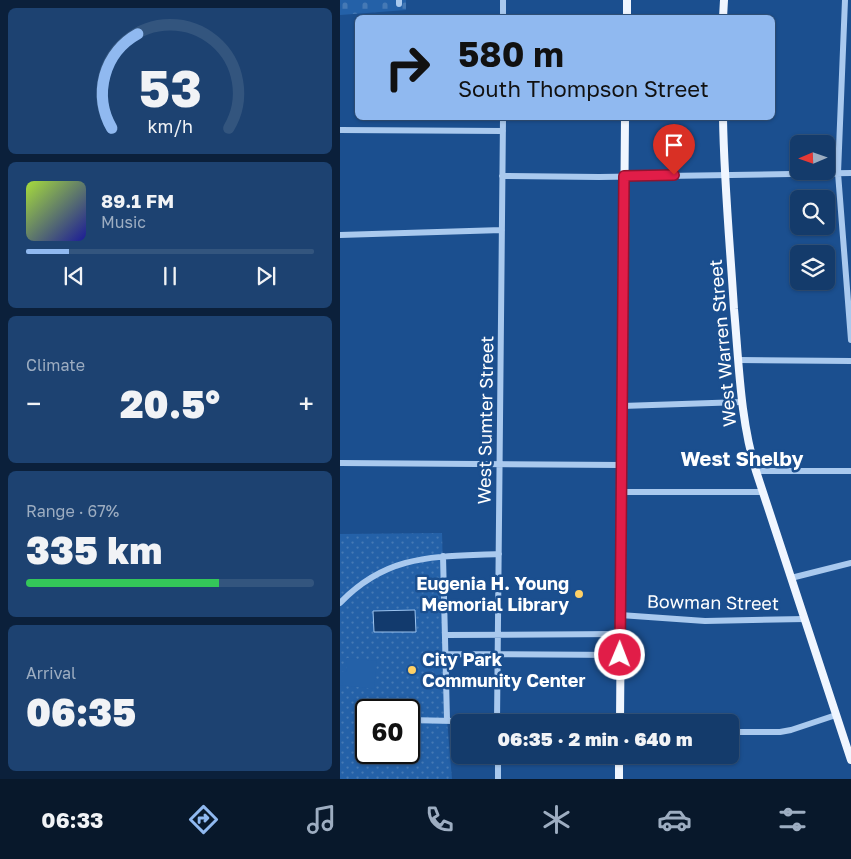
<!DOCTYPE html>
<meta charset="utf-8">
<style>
:root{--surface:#143b6b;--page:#1d4271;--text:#f1f3f6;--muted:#9dadc1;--line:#33557e;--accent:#90b9f0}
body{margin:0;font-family:"Golos Text",sans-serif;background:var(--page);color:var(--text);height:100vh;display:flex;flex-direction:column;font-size:19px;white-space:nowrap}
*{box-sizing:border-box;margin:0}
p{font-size:16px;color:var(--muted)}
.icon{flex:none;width:28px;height:28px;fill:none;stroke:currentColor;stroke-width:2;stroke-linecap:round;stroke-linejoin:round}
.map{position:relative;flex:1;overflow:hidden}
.side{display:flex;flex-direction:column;gap:8px;padding:8px;background:#0b203b;width:340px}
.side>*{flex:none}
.hud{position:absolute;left:15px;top:15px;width:420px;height:105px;border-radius:8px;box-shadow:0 1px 4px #0004,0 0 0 1px var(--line);background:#90b9f0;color:#111;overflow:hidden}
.needle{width:32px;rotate:268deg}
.buttons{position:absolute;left:450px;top:135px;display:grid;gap:10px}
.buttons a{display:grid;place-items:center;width:45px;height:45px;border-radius:8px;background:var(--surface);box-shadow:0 1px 4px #0004,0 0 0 1px var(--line);font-size:25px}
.speed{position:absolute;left:15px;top:699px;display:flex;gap:10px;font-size:25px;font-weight:700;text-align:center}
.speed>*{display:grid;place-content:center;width:65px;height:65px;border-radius:50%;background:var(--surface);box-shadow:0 1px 4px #0004,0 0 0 1px var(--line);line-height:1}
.speed .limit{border:2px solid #111;border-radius:8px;background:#fff;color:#111}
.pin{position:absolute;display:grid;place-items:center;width:42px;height:42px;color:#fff;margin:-51px -21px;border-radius:50% 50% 50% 0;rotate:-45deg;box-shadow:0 0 5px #0007}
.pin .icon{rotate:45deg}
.me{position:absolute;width:55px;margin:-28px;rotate:1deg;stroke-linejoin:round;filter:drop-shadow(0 0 4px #0008)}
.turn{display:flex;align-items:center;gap:18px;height:105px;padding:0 20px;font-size:22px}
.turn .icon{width:65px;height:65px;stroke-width:2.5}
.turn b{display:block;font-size:35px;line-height:42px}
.big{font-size:38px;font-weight:800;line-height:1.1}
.side .card{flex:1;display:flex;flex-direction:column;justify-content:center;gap:8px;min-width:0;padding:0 18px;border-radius:8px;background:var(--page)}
.side .dial{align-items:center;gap:0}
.dial svg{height:130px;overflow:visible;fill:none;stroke:var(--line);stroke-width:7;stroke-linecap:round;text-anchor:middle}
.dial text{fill:var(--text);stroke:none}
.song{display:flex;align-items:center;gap:15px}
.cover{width:60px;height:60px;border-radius:8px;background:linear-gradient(135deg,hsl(80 70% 55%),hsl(240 70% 35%))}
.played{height:5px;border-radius:2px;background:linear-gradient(90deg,var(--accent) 15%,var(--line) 15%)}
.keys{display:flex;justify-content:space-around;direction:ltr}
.heat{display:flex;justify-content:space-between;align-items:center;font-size:28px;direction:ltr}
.charge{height:8px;border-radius:4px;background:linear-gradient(90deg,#34c759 67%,var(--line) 0)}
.trip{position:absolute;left:111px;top:714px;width:288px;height:50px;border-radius:8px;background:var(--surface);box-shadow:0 1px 4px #0004,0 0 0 1px var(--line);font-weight:800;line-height:50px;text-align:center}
.menu{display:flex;height:80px;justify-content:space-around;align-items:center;background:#08182b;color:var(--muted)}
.menu .icon{width:35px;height:35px}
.menu .selected{color:var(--accent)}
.menu b{font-size:22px;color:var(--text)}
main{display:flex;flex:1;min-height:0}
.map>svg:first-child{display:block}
.cemetery{fill:url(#cemetery-stones)}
.park{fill:url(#park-dots);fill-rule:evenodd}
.pitch{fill:#2461a8}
.water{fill:#123a6d;stroke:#9cc4f0}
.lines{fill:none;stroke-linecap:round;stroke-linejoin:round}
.minor{stroke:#a9c9ee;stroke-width:6}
.major{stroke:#f0f6ff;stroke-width:8}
.route-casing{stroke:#92132f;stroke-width:12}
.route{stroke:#e11d48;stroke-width:9}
.poi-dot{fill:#ffd166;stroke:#1b4f8f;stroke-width:2}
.labels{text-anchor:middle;stroke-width:5;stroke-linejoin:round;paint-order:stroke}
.street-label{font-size:18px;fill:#fff;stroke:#1b4f8f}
.poi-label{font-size:18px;font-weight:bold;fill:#fff;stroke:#1b4f8f;text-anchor:end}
.quarter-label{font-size:20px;font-weight:bold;fill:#fff;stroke:#1b4f8f}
</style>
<main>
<section class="side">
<div class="card dial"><svg viewBox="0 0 100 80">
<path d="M14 69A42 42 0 1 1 86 69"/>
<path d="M14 69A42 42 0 0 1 30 11" stroke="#90b9f0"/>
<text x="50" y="56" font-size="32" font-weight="700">53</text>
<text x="50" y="72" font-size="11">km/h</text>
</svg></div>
<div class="card">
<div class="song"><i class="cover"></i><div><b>89.1 FM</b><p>Music</p></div></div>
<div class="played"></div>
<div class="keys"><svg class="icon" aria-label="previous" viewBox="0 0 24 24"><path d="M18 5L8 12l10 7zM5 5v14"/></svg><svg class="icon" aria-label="pause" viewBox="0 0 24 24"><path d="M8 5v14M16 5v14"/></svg><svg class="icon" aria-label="next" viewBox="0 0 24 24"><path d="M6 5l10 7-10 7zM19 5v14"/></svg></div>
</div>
<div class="card"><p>Climate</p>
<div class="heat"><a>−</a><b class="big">20.5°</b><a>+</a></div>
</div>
<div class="card"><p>Range · 67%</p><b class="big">335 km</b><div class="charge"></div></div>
<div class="card"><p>Arrival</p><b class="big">06:35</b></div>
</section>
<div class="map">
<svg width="511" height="779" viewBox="0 0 511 779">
<defs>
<pattern id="cemetery-stones" width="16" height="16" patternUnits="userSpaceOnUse" patternTransform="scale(1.25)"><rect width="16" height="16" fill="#2461a8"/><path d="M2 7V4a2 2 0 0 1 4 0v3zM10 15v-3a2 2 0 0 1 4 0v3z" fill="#4579b5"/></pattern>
<pattern id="park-dots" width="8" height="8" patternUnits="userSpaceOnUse" patternTransform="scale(1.25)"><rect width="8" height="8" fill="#2461a8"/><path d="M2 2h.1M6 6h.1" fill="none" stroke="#4579b5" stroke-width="1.8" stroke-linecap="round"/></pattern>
</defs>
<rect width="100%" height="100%" fill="#1b4f8f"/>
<path class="cemetery" d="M0,0h66v10l-66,5z"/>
<path class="park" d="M102,533l5,187 5,59h-112v-245zM26,710h43v42h-43z"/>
<path class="pitch" d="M7,658l30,3 -3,28 -34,-4v-14l6,1z"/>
<path class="water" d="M75,610l1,22h-42l-1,-21z"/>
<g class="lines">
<path class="minor" d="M505,0l-7,173 13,167
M59,4v-4
M163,18v-18
M0,130l163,1
M162,176l97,1 252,-4
M0,235l162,-5
M398,360l113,1
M282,406l120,-4
M0,463l281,2
M416,471h95
M281,492h142
M103,556l4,164
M451,578l60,-15
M0,603c48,-50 96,-46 159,-49
M280,615l85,6 100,-2
M105,635l175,-1
M105,654l175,1
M69,720l88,2
M157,722l6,-604
M390,732h50l11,-2 45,-15
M158,779v-24"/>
<path class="major" d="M287,18v-18
M383,18l1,-18
M383,118c1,63 7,127 11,191 5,54 6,110 22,162l95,289
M280,722l5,-604
M279,779v-24"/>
</g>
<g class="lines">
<defs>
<path id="route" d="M280,655l4,-479 50,-1"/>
</defs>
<use href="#route" class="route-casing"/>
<use href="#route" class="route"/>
</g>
<g class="poi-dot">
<circle cx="239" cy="594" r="5"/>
<circle cx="72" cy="670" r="5"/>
</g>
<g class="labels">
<g class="street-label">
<text transform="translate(383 343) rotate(-95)" y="6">West Warren Street</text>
<text transform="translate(146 420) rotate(-89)" y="6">West Sumter Street</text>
<text transform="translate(373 603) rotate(1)" y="6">Bowman Street</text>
</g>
<g class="poi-label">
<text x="229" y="590">Eugenia H. Young<tspan x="229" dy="21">Memorial Library</tspan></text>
<text x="82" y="666" text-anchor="start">City Park<tspan x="82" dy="21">Community Center</tspan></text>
</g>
<g class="quarter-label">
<text x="402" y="466">West Shelby</text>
</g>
</g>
</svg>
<div class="buttons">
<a><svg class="needle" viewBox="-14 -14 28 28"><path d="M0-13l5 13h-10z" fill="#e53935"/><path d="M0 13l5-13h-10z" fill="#9dadc1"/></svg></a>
<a><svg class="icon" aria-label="search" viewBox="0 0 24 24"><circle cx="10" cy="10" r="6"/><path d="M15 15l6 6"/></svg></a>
<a><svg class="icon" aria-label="layers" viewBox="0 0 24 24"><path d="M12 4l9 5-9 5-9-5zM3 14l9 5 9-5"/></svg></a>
</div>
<div class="speed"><div class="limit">60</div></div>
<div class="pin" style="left:334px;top:175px;background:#d93025"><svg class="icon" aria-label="arrive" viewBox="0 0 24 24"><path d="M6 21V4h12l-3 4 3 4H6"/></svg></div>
<svg class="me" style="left:280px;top:655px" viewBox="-20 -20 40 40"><circle r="17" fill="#e11d48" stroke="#fff" stroke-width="3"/><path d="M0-11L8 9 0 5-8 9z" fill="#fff"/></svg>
<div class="trip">06:35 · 2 min · 640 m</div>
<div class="hud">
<div class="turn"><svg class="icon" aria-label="right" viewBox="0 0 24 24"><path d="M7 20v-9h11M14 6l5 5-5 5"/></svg><div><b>580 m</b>South Thompson Street</div></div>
</div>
</div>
</main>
<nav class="menu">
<b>06:33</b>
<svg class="icon selected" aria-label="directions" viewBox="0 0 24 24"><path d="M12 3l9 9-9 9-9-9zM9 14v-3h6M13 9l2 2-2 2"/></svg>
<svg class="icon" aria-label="music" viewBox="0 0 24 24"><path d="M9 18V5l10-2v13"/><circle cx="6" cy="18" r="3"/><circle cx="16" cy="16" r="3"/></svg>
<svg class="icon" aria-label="phone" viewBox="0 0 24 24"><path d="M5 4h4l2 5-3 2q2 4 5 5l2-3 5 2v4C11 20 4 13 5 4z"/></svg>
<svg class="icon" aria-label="climate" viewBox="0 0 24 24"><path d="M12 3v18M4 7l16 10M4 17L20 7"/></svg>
<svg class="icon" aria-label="car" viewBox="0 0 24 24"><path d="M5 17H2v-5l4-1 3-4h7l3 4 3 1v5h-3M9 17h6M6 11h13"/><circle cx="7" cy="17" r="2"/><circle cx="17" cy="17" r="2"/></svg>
<svg class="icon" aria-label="filters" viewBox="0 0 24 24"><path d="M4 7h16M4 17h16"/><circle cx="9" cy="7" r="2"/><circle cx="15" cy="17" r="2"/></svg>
</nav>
